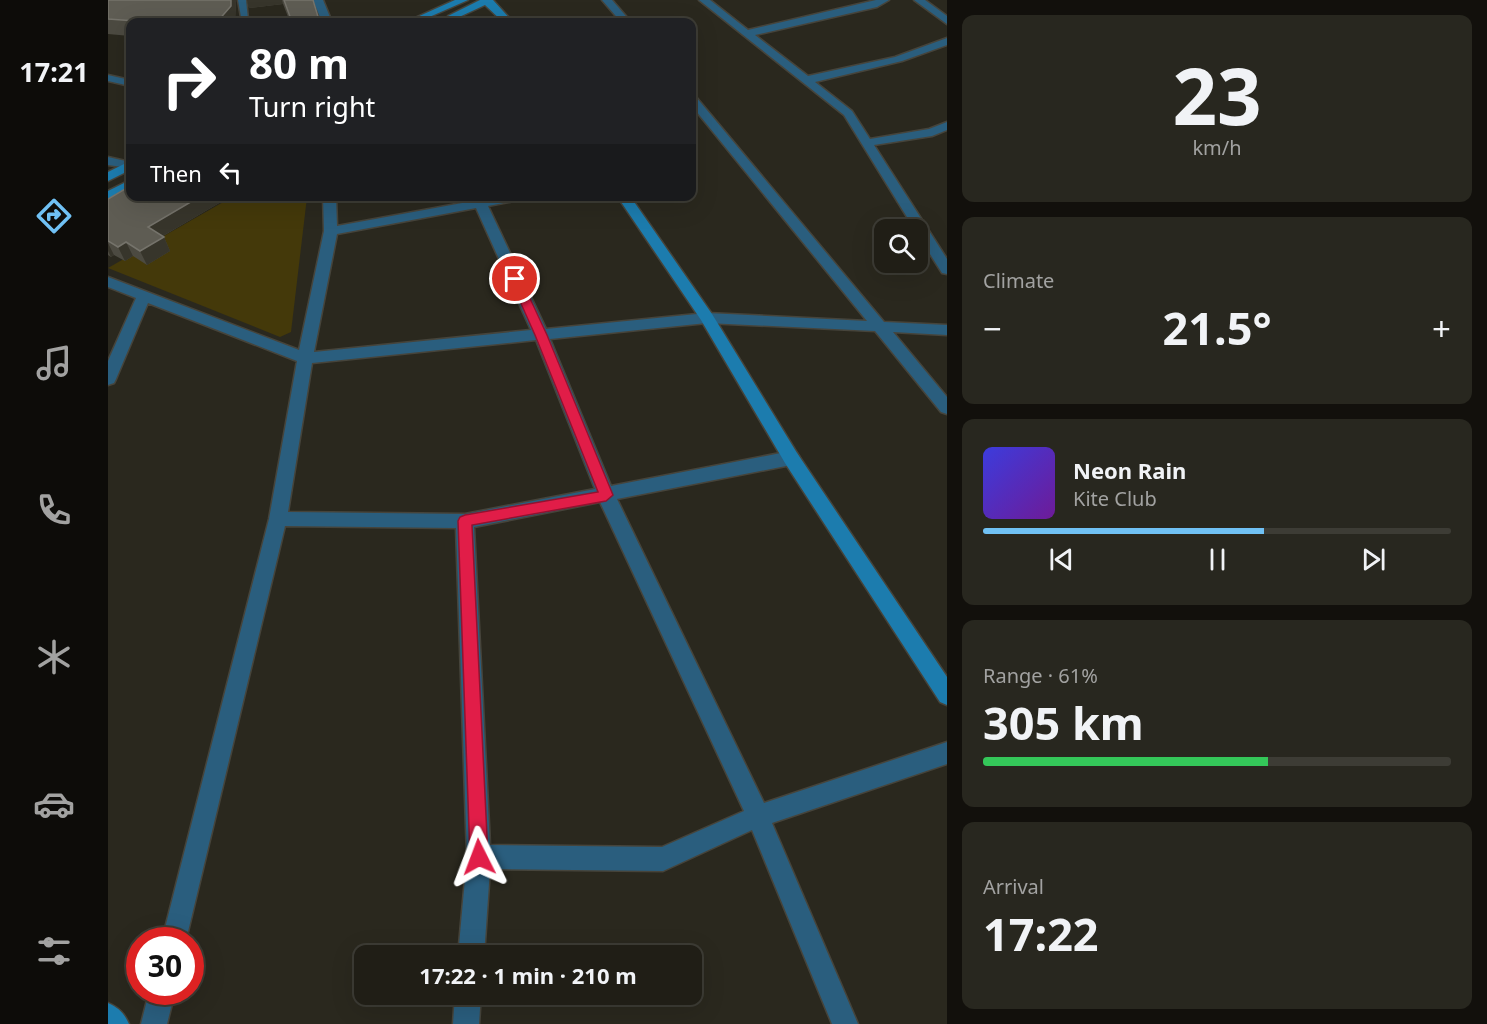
<!DOCTYPE html>
<meta charset="utf-8">
<style>
:root{--surface:#201e16;--page:#28271f;--text:#f1f3f6;--muted:#a2a2a1;--line:#3d3c35;--accent:#70c1f4}
body{margin:0;font-family:"Noto Sans",sans-serif;background:var(--page);color:var(--text);height:100vh;display:flex;flex-direction:column;font-size:22px;white-space:nowrap}
*{box-sizing:border-box;margin:0}
p{font-size:20px;color:var(--muted)}
.icon{flex:none;width:33px;height:33px;fill:none;stroke:currentColor;stroke-width:2;stroke-linecap:round;stroke-linejoin:round}
.map{position:relative;flex:1;overflow:hidden}
.sheet{display:flex;flex-direction:column;gap:15px;padding:15px;background:#12100c;width:540px}
.sheet>*{flex:none}
.guide{position:absolute;left:18px;top:18px;width:570px;height:183px;border-radius:12px;box-shadow:0 6px 24px #0002,0 0 0 2px var(--line);background:#202124;color:#fff;overflow:hidden}
.controls{position:absolute;left:766px;top:219px;display:grid;gap:12px}
.controls a{display:grid;place-items:center;width:54px;height:54px;border-radius:12px;background:var(--surface);box-shadow:0 6px 24px #0002,0 0 0 2px var(--line);font-size:30px}
.speed{position:absolute;left:18px;top:927px;display:flex;gap:12px;font-size:30px;font-weight:700;text-align:center}
.speed>*{display:grid;place-content:center;width:78px;height:78px;border-radius:50%;background:var(--surface);box-shadow:0 6px 24px #0002,0 0 0 2px var(--line);line-height:1}
.speed .limit{border:9px solid #d22;background:#fff;color:#111}
.pin{position:absolute;display:grid;place-items:center;width:51px;height:51px;color:#fff;margin:-26px;border:3px solid #fff;border-radius:50%;box-shadow:0 2px 6px #0007}
.me{position:absolute;width:66px;margin:-33px;rotate:357deg;stroke-linejoin:round;filter:drop-shadow(0 0 4px #0008)}
.turn{display:flex;align-items:center;gap:21px;height:126px;padding:0 24px;font-size:27px}
.turn .icon{width:78px;height:78px;stroke-width:2.5}
.turn b{display:block;font-size:42px;line-height:51px}
.then{display:flex;align-items:center;height:57px;padding:0 24px;background:#0003;gap:12px;font-size:22px}
.big{font-size:45px;font-weight:700;line-height:1.1}
.sheet .card{flex:1;display:flex;flex-direction:column;justify-content:center;gap:9px;min-width:0;padding:0 21px;border-radius:12px;background:var(--page)}
.sheet .dial{align-items:center;gap:0}
.dial b{font-size:78px;line-height:1}
.song{display:flex;align-items:center;gap:18px}
.cover{width:72px;height:72px;border-radius:9px;background:linear-gradient(135deg,hsl(240 70% 55%),hsl(280 70% 35%))}
.played{height:6px;border-radius:3px;background:linear-gradient(90deg,var(--accent) 60%,var(--line) 60%)}
.keys{display:flex;justify-content:space-around;direction:ltr}
.heat{display:flex;justify-content:space-between;align-items:center;font-size:33px;direction:ltr}
.charge{height:9px;border-radius:4px;background:linear-gradient(90deg,#34c759 61%,var(--line) 0)}
.trip{position:absolute;left:246px;top:945px;width:348px;height:60px;border-radius:12px;background:var(--surface);box-shadow:0 6px 24px #0002,0 0 0 2px var(--line);font-weight:700;line-height:60px;text-align:center}
main{display:flex;flex:1;min-height:0}
.dock{display:flex;flex-direction:column;width:108px;justify-content:space-around;align-items:center;background:#0d0c09;color:var(--muted)}
.dock .icon{width:42px;height:42px}
.dock .active{color:var(--accent)}
.dock b{font-size:27px;color:var(--text)}
.map>svg:first-child{display:block}
.green{fill:#44390a}
.lines{fill:none;stroke-linecap:round;stroke-linejoin:round}
.lane-casing{stroke:#46443b;stroke-width:3}
.street-casing{stroke:#46443b;stroke-width:3}
.secondary-casing{stroke:#46443b;stroke-width:3}
.lane{fill:#2a5e7e;fill-rule:evenodd}
.street{fill:#2a5e7e;fill-rule:evenodd}
.secondary{fill:#1c7cae;fill-rule:evenodd}
.wall{fill:#4c4a41}
.shaded-wall{fill:#37352b}
.building{fill:#5e5c53;stroke:#75736b;stroke-width:1.5}
.route{fill:#e11d48;stroke:#92132f;stroke-width:1.5}
</style>
<main>
<nav class="dock">
<b>17:21</b>
<svg class="icon active" aria-label="directions" viewBox="0 0 24 24"><path d="M12 3l9 9-9 9-9-9zM9 14v-3h6M13 9l2 2-2 2"/></svg>
<svg class="icon" aria-label="music" viewBox="0 0 24 24"><path d="M9 18V5l10-2v13"/><circle cx="6" cy="18" r="3"/><circle cx="16" cy="16" r="3"/></svg>
<svg class="icon" aria-label="phone" viewBox="0 0 24 24"><path d="M5 4h4l2 5-3 2q2 4 5 5l2-3 5 2v4C11 20 4 13 5 4z"/></svg>
<svg class="icon" aria-label="climate" viewBox="0 0 24 24"><path d="M12 3v18M4 7l16 10M4 17L20 7"/></svg>
<svg class="icon" aria-label="car" viewBox="0 0 24 24"><path d="M5 17H2v-5l4-1 3-4h7l3 4 3 1v5h-3M9 17h6M6 11h13"/><circle cx="7" cy="17" r="2"/><circle cx="17" cy="17" r="2"/></svg>
<svg class="icon" aria-label="filters" viewBox="0 0 24 24"><path d="M4 7h16M4 17h16"/><circle cx="9" cy="7" r="2"/><circle cx="15" cy="17" r="2"/></svg>
</nav>
<div class="map">
<svg width="839" height="1024" viewBox="0 0 839 1024">
<rect width="100%" height="100%" fill="#2a281e"/>
<path class="green" d="M124,197h75l-16,135 -11,5 -172,-69z"/>
<g class="lines">
<defs>
<path id="lane" d="M130,0h8l2,19 -7,-2z"/>
<path id="street" d="M205,0h10l9,22h-10z
M494,0h10l19,22h-10z
M591,0h11l38,30 128,-30h13l-12,7 -122,28 53,41 87,-19 52,-19v7l-45,16 -87,21 37,29 18,28 59,-10 18,-7v8l-15,6 -58,9 73,114v15l-5,-1 -24,-38v-5h-3l-71,-115z
M806,0h11l22,16v8z
M0,75l22,5v6l-22,-5z
M584,96l4,1 188,225 63,3v10l-54,-3 54,65v17l-6,-2 -66,-81 -168,-8 -157,16 61,147 180,-35 6,2 3,5 -3,5 -6,2 -174,34 147,304 183,-61v22l-175,59 86,201h-26l-80,-194 -89,41 -173,-2 -6,87h-26l9,-99 -11,-329 -171,-2 -99,414h-24l107,-421 28,-158 -149,-58 -32,76 -2,4 -6,2v-24l28,-63 -28,-11v-10l191,73 25,-119 -1,-35h13l1,30 136,-25 -2,-5h13l1,2 40,-2 -6,4 -31,6 58,123 161,-16 160,8 -175,-215zM368,208l55,122 -217,22 23,-118zM428,340l59,149 -130,25 -177,-2 24,-149zM492,502l144,309 -82,36 -172,-2 -16,-318z
M0,157l22,5v6l-22,-3z
M41,992h26l-8,32h-26z
M347,994h26l-2,30h-26z"/>
<path id="secondary" d="M347,0h13l-50,22h-12z
M372,0h13l20,22h-10l-18,-17 -28,13 -9,-2z
M22,161v9l-22,11v-9z
M22,180v9l-22,11v-9z
M509,196h13l82,118 85,139 150,224v28l-7,-3 -155,-239 -84,-143z
M0,1003c11,5 16,10 21,21h-21z"/>
</defs>
<use href="#lane" class="lane-casing"/>
<use href="#street" class="street-casing"/>
<use href="#secondary" class="secondary-casing"/>
<use href="#lane" class="lane"/>
<use href="#street" class="street"/>
<use href="#secondary" class="secondary"/>
</g>
<path class="wall" d="M0,0h128l-1,22h-105v14l-22,-2z
M139,0h66l7,22h-30l-7,-18 -34,4z
M22,196h101l-68,40 1,1 6,14 -23,14 -14,-9 -8,5 -11,-6 -3,2 -3,-2v-56z"/>
<path class="shaded-wall" d="M123,0h5l-1,22h-18z
M139,0h35l1,4 -34,4z
M211,20l1,2h-19z
M93,196h30l-77,45 -6,-14z
M56,237l6,14 -23,14 -7,-14z
M18,242l7,14 -8,5 -7,-14z
M0,243l6,12 -3,2 -3,-6z"/>
<path class="building" d="M0,0h123v6l-14,16h-67l-42,-3z
M176,0h29l6,20 -18,2h-9z
M22,186v10h71l-53,31 16,10 -24,14 -14,-9 -8,5 -10,-6v-42z"/>
<path class="route" d="M407,275l6,4 26,56 66,160 -7,6 -134,24 16,332 -2,6 -7,3 -6,-3 -3,-6 -12,-336 2,-4 5,-2 133,-23 -63,-157 -25,-56z"/>
</svg>
<div class="controls">
<a><svg class="icon" aria-label="search" viewBox="0 0 24 24"><circle cx="10" cy="10" r="6"/><path d="M15 15l6 6"/></svg></a>
</div>
<div class="speed"><div class="limit">30</div></div>
<div class="pin" style="left:407px;top:279px;background:#d93025"><svg class="icon" aria-label="arrive" viewBox="0 0 24 24"><path d="M6 21V4h12l-3 4 3 4H6"/></svg></div>
<svg class="me" style="left:371px;top:857px" viewBox="-20 -20 40 40"><path d="M0-17L14 15 0 8-14 15z" fill="#e11d48" stroke="#fff" stroke-width="4"/></svg>
<div class="trip">17:22 · 1 min · 210 m</div>
<div class="guide">
<div class="turn"><svg class="icon" aria-label="right" viewBox="0 0 24 24"><path d="M7 20v-9h11M14 6l5 5-5 5"/></svg><div><b>80 m</b>Turn right</div></div>
<div class="then">Then<svg class="icon" aria-label="left" viewBox="0 0 24 24"><path d="M17 20v-9H6M10 6l-5 5 5 5"/></svg></div>
</div>
</div>
<section class="sheet">
<div class="card dial"><b>23</b><p>km/h</p></div>
<div class="card"><p>Climate</p>
<div class="heat"><a>−</a><b class="big">21.5°</b><a>+</a></div>
</div>
<div class="card">
<div class="song"><i class="cover"></i><div><b>Neon Rain</b><p>Kite Club</p></div></div>
<div class="played"></div>
<div class="keys"><svg class="icon" aria-label="previous" viewBox="0 0 24 24"><path d="M18 5L8 12l10 7zM5 5v14"/></svg><svg class="icon" aria-label="pause" viewBox="0 0 24 24"><path d="M8 5v14M16 5v14"/></svg><svg class="icon" aria-label="next" viewBox="0 0 24 24"><path d="M6 5l10 7-10 7zM19 5v14"/></svg></div>
</div>
<div class="card"><p>Range · 61%</p><b class="big">305 km</b><div class="charge"></div></div>
<div class="card"><p>Arrival</p><b class="big">17:22</b></div>
</section>
</main>
